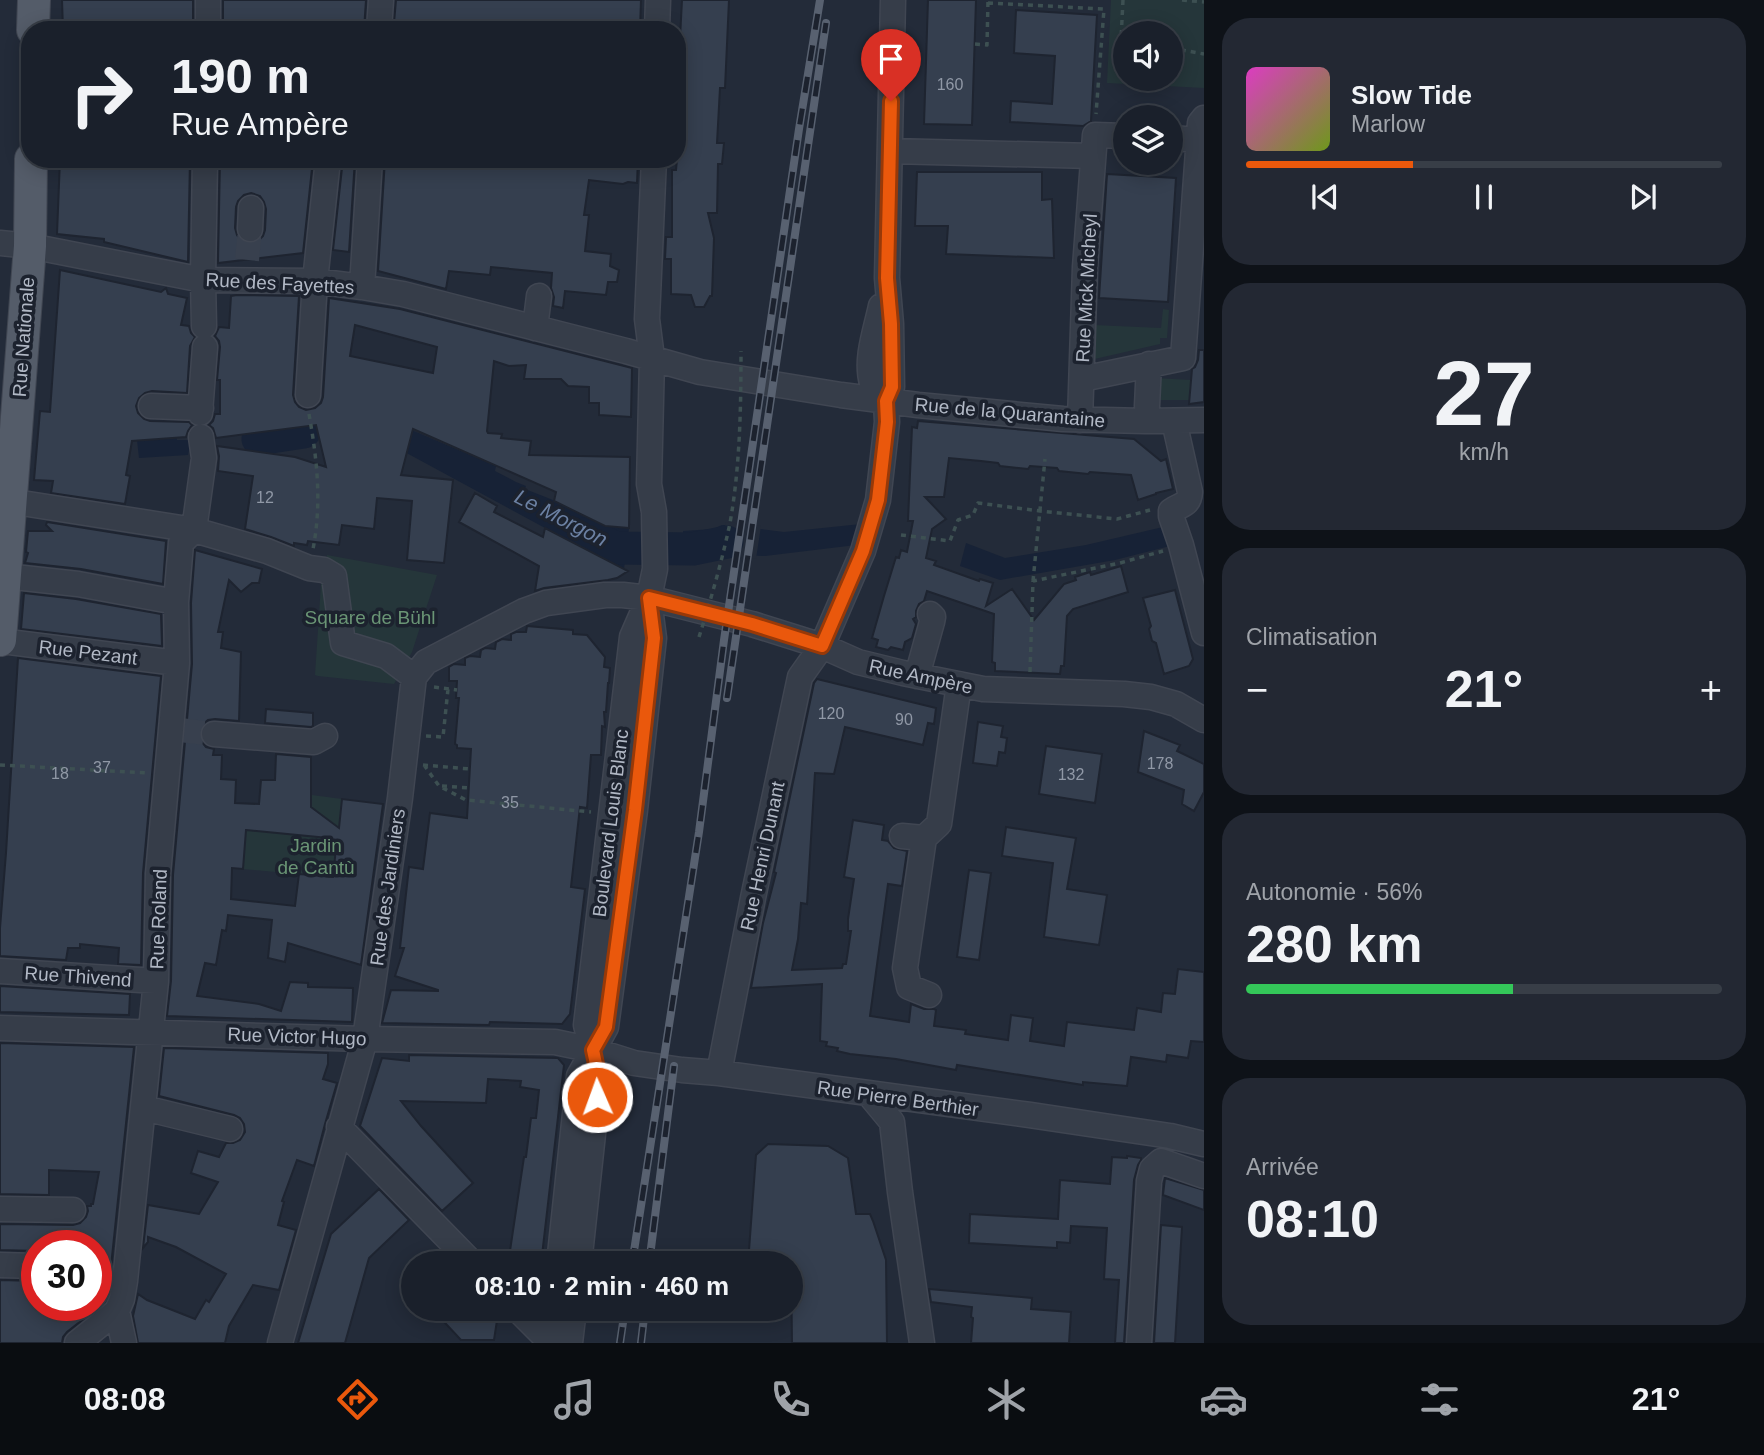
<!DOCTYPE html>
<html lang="fr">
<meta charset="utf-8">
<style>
:root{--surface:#1a202b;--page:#232833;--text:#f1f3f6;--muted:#9fa3a9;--line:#383e47;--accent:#ea580c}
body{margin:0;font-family:Helvetica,sans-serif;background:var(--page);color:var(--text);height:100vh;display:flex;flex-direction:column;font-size:26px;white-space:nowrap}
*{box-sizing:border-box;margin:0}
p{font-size:23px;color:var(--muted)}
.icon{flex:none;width:38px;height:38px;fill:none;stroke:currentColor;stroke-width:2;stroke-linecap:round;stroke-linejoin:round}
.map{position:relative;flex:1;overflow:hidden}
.panel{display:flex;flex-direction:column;gap:18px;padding:18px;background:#0e1218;width:560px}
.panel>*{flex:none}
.hud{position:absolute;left:21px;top:21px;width:665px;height:147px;border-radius:28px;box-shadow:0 4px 18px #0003,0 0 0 2px var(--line);background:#1a202b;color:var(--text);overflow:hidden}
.buttons{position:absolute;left:1113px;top:21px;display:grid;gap:14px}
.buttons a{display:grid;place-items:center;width:70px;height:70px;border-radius:50%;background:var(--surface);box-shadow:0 4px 18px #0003,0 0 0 2px var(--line);font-size:35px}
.speed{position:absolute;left:21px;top:1230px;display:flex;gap:14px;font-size:35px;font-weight:700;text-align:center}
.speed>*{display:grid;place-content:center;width:91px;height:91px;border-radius:50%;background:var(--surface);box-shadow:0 4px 18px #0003,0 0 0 2px var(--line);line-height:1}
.speed .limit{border:10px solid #d22;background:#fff;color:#111}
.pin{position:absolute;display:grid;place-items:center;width:60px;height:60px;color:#fff;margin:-72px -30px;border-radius:50% 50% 50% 0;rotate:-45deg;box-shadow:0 0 7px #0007}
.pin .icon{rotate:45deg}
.me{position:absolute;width:77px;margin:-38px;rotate:358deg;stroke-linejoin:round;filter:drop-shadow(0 0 5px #0008)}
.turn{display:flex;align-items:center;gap:24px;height:147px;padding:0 35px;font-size:32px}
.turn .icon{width:91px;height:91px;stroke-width:2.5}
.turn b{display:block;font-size:49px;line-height:60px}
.big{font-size:52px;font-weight:700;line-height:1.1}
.panel .card{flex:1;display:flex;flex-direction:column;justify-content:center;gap:10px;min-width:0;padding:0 24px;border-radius:28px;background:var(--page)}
.panel .dial{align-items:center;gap:0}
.dial b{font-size:91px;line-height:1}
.song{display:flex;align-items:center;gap:21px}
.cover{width:84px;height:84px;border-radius:10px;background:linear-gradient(135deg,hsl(310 70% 55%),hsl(80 70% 35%))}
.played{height:7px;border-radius:4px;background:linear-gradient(90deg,var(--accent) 35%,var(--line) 35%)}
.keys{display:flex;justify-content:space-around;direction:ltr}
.heat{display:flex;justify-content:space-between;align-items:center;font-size:38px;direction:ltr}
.charge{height:10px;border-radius:5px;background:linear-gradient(90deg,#34c759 56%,var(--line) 0)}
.trip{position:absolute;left:401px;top:1251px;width:402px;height:70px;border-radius:35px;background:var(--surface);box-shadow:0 4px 18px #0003,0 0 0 2px var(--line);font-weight:700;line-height:70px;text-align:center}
.dock{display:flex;height:112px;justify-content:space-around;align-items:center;background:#0a0d11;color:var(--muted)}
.dock .icon{width:49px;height:49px}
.dock .on{color:var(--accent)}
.dock b{font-size:32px;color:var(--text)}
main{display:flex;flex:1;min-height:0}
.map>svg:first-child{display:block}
.green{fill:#25363a;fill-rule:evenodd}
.water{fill:#172236}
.pier{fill:#232b39}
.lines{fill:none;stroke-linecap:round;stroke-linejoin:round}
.river{stroke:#172236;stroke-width:33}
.building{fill:#353f4f;stroke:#1e2430;stroke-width:2;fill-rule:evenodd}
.minor-tunnel{stroke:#38404e;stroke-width:24;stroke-dasharray:24 12;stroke-linecap:butt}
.minor-casing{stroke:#404652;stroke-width:27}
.major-casing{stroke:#404652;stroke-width:34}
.path{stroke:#3d5052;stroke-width:3.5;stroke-dasharray:5 5;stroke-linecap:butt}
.minor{stroke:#363d49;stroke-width:24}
.major{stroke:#545c69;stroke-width:32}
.rail-casing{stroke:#586170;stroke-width:8}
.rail{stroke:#1c222e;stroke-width:5;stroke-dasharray:16;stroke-linecap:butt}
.path-bridge{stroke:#3d5052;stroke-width:3.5;stroke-dasharray:5 5;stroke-linecap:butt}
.route-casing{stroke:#983908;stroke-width:18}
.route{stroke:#ea580c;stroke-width:12}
.labels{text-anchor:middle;stroke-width:7;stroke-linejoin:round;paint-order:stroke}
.number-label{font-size:16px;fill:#9098a6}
.street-label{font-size:19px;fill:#b1b8c5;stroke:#1c222e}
.park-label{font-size:19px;fill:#6a9575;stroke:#1c222e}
.water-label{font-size:21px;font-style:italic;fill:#6c81a3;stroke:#1c222e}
</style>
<main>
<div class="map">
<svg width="1204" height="1343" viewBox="0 0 1204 1343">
<rect width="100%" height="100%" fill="#232b39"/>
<path class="green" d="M1111,0h93v88l-97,-5zM1125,33h46v46h-46z
M1163,309l6,1 -2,28h-7v6l-74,17 8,-36 67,3z
M1155,378l36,2 -2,20h-35z
M327,555l110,20 -25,77 -18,32 -76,-8 -3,-1 6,-91z
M312,795l30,4 -3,29 -5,4 2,16 -4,29 -89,-8 3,-39 66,7 1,-10 9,-11 -5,-5h-5z"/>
<path class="water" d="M388,420l108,46 -1,5 21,11 10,4 -1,3 28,11 52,26 24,2 -5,41 -79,-41 -155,-84z
M177,438v2h14l-3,15 -49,3 -2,-18z
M861,524l-5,21 -91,11 -51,-2 -31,10v-33l30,-2 9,-4h8l54,7z
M1163,527l7,19 -55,14 -115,20 -40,-14 6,-23 39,15 81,-13z"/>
<path class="pier" d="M726,522l35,4 -5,33 -27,-2 2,-18 -4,18h-8z"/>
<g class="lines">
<path class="river" d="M258,439l46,-7
M585,534l32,14 76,1 34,-7"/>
</g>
<path class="building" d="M62,0h131v30h-130z
M223,0h143l-2,30h-141z
M396,0h245l-1,30h-175l-17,-2v2h-14l-1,-3 -39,-4z
M682,0h47l-4,88h-5l-3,55h7l-2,21h-4l-1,49h-9l6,25 -2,58h-2l-6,11h-9l-4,-12 -20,-1v-35h-6l1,-22h6v-67h4l1,-11 5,-102h-3z
M928,0h48l-4,125 -48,-1z
M1016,10l81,5 -6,106 -8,5 -73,-4 1,-21 41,3 3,-48 -41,-3z
M60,159h130l-2,103 -84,-20v-3l-47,-5z
M220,159h93l-10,94 -85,10zM251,193l9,3 4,6 2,7 -1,21 -2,6 -6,6 -7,2 -9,-3 -4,-6 -2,-7 1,-21 2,-6 6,-6z
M343,159h12l-6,93 -16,-2z
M385,159h72l-1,3 49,3 1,-6h132l-1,24 -9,-1 -5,2 -34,-4 -5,35h5l-4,36 26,3 -1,12 9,4 -2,12h-9l-2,13 -41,-4 -2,17 -10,-2 1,-9 -3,-9 1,-15 -61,-6 -1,8 -41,-4 -3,18 -68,-18z
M917,172h125v28l10,-1 2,59 -108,-4 2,-28h-33z
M1107,174l69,4 -8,124 -69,-4z
M60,270l101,22 5,-4 2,6 19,4 -6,27 8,1 2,7 4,4 -5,9 -3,47 -35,-2 -7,2 -6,5 -3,8 2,7 6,6 6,2 39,1 3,3 -4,6 -2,6 -54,4 -6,34 4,1 -5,28 -74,-11 2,-12 -19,-1 6,-69 10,1z
M237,295l62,1 -6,99 2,7 4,5 7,3 9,-2 6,-5 2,-6 6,-99 71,11 232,59 -1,49 -32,-2v-12h-10v-16l-21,-1 -7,-7h-37l2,-14 -17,1 -15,-5 -7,70 1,2 14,1 -1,4 30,3 -2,14 101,2 -1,71 -24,-2 -51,-25 2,-9 -143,-63 -12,46 52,5 -9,83 -37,-3 5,-59 -35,-3 -3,31 -32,-4 -3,20 -31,-4 -1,4 -13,-2v3l-23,-9 -26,-8 8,-53 -35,-5 1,-15 -2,-10 78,11 31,10 -10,-42 -100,13 -3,-10 -4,-3 4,-4 2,-7h5v-34h-3l3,-33 -1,-6 -4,-5 4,-9 10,1 2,-32zM355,325l82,22 -4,26 -83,-17z
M1199,350h5v52l-15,2 3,-35 3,-2 3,-7z
M918,421l216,18 27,22 5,-2 7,30 -17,4v1l-18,6 -7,-25 -41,-3 -2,2 -29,-3 -2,-3 -27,-2 -2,3 -28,-3 -2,-3 -17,-2 -32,-3 -5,39h-19l21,22 -14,10 -6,29 10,3 -2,4 45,16 1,-2 13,4 -7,23 26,-17 22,31 30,-36 12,-4 -1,-3 15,-5 1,3 30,-9 7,26 -55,17 -6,7 -3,50h-3l-1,8 -65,-3v-8l-3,-1 2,-48 -67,-23 -3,10 -5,3 -3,7v6l-3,2 3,5 -4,14 -7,4 -2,8 -12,-3 -3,3 -12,-3 2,-7 -6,-2 12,-42 12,-39 3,1 2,-8 6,2 6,-31h-5l4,-94 5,1z
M475,493l22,13 -3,6 49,25 2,-9 83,43 -11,7 -9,2 -64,8 -9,3 4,-25 -80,-44z
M47,522l119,19 -3,43 -82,-15 -56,-6 3,-10 -2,-1 2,-21h24l-6,-6z
M195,550l67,19 -3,14h-7l-11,9 -12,-12 -11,52h5l-2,16 20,4 -2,69 -24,-2 -7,1 -6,5 -3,7 2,9 5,6 8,2 -1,6h9l-1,24 15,1 -1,23 24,1 2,-24h14l1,-26 35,3v50l28,21 3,-29 41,5 -22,161 -73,-22 -3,19 -17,-4 4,-38 -44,-5 -2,16 -4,-1 -6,35 -11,-2 -8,33 62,8 22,7 9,-29 18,1v4l45,1 -1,34 -185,-6 4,-35 2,-106 19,-211 -1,-61zM246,830l82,8 8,10 -3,29 -34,-3 -4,32 -64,-7 1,-31 11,1z
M1175,590l18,69 -4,7 -25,8 -8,-31 -4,-2 -3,-12 2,-3 -8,-28z
M24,593l52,6 85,15 1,32 -141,-17z
M527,626l46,4v4l14,1 18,22 -1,10 6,1 -1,15h-1l-2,29h-2l1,15 -3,-1 -1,29h-10l-4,53 -7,-1 -9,80 14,2 -15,125 -8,10 -72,-2 -1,3 -107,-2 9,-33 47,1v-1l-43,-14 9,-28h-4l9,-81 14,2 7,-56 37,5 4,-69 -14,-1v-3l-2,-1 4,-46h-3l1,-17h-8v-14l5,-3 11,1v-7l5,-2 10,1 1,-7 4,-2 10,1 1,-7 6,-3 9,1v-6l5,-2h10z
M18,658l143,18 -18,197 -2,92 -23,-1 1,-16 -39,-4v4h-12l-2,12 -66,-4v-28l6,-75z
M817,679l119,29 -2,16 -6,-1 -5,22 -78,-18 -11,47 -19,-1 -8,131 -6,-1 -3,36 -6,31 50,-2 1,-4h3l5,-33h-3v-12l6,-40 -10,-2 9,-57 31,5 -2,15 6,1 6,7 13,3 -5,35 -14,-2 -18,132 39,6 2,-18 13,5h10l2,1 -2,16 32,4 -1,4 43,6 3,-25 22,3 -3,23 34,5 3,-24 67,8 3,-22 24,4 2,-19 12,1 3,-25 26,3v70l-13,-1 -3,17 -21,-3 -1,7 -35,-5 -4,29 -44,-4v3l-126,-20 -1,5 -60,-11 -46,-5 -13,-3 1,-3 -12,-2 1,-4 -7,-1 2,-57 -71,4 12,-65 13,-50 -2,-1 40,-189z
M266,709l47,4v13l-2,1 -46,-4z
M978,722l25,4 -2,11 6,1 -2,15 -6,-1 -2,14 -24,-3z
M1144,731l36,14 -3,6 27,13v28l-10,19 -12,-7 2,-14 -46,-18z
M1046,746l56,8 -7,49 -56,-9z
M1006,827l70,11 -9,51 40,6 -8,50 -55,-8 9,-74 -51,-7z
M969,870l22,3 -12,87 -22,-3z
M0,986l130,8 -1,21 -129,-3z
M0,1043l134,4 -26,248 -3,7 -38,30 -4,5 -1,6h-62v-63l37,1v25h59v-60h-59v5l-37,-1v-26l73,1 7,-2 6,-6 2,-6 -1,-5h4v-2h2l6,-32 -50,-2v25l-49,-1z
M164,1048l164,5v11l-5,15 14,4 -12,41 -11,42 -17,-6 -15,41 2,1 -6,23 18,5 -17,60 -26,-5 -24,41 -4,17h-87l-5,-27 5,-22 9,6 48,19 11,-19 3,2 17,-28 -50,-27 -28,-10v5l-5,6 5,-43 51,9 19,-32 -27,-9 7,-22 21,6 7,-14h7l7,-3 5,-8 -1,-8 -4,-6 -6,-3 -75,-19z
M409,1055l149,3 6,7 -23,199h-33l16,-107h2l5,-39h5l3,-28 -19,-3 1,-6 -33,-2 -2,24 -85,-2 20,25 52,57 -31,28 -82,-85 22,-68 27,3z
M768,1144l60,2 20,12 8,56h14l3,7 13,39 1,83h-95l-1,-79h-43l8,-109z
M1127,1156l14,2v2l-3,5 -4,15 -10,163h-9l4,-63 -15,-1 3,-51 -36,-2 -1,17 -13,-1v6l-88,-5 1,-29 88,5 2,-39 50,4 2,-27 15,1z
M1165,1178l39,12v20l-41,-15z
M379,1189l30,31 -40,38 -24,85h-47l33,-109z
M1161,1225l21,2 -7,116h-21z
M929,1289l103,9 -1,11 40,3 -2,31h-98l2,-25 -2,-1 1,-10 -41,-5z
M432,1309h61l5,5 -4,26h-33z"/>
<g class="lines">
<path class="minor-tunnel" d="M247,260l3,-31
M180,730l34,4"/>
<defs>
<path id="minor" d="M208,30v-30
M379,30l2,-30
M657,30l1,-30
M1171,138l28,2
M890,151l203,5
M250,229l1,-21
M0,243l30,3 173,34 112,1 47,6 41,7 223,57 74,21 141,23 77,10 145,14 82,2 59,-1
M362,287l8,-128
M881,306c-5,24 -16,53 -9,77 2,7 9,13 14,18
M204,326l-1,-46 2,-121
M535,328l4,-32
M1082,379l101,-21 17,-235 4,-5
M308,395l7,-114 13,-122
M151,406l50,2
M1147,406l2,-42
M200,413l5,-66
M1080,420l5,-153 10,-132 30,1
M1174,421l16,71c-1,14 -9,12 -19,19v5l10,29 23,88
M9,501l185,29 73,21 42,17 15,2 10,6 9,67 43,13 28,21
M194,530l10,-72 -3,-21
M5,576l73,8 98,18
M0,641l177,22
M917,676l15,-54 1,-5 -3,-3
M214,734l100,8 11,-6
M902,836l22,2 15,-14 20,-140
M924,838l-19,130 4,19 20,8
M0,971l156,10
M0,1028l365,11 190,3 38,8 41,13 48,7 37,3 149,20 162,22 140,21 34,8
M719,1073l34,-175 47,-221 22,-31 41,-95 15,-51 9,-78 -1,-21 6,-14 -1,-63 -4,-46 6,-278
M868,1093l24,29 8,70 22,151
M144,1108l86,21
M339,1127l134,137
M0,1209l73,1
M559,1264l20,-188 27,-49 29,-217 19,-172 -5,-38
M579,1264l20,-186 -13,-53 3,-25 43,-363 17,-39 6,-29 -1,-57 -5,-28 3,-126 -5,-39 7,-160
M0,1265l37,1
M517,1309l31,31
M117,1311l7,32
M77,1343l40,-32 5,-12 3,-18 31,-300 2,-107 19,-211 -1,-61 5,-59 13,-13
M280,1343l85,-304 35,-241 14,-121 12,-15 98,-51 22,-8 59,-8h18l26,3 103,26 70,22 36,16 45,11 80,16 141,5 27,3 25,7 28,16
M548,1343l5,-34
M570,1343l4,-34
M1139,1343l10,-162 3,-12 9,-8 43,15"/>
<path id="major" d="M33,30l1,-30
M0,640l30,-394 1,-87"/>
</defs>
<use href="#minor" class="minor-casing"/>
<use href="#major" class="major-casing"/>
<path class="path" d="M1123,0l-2,40 4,1
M1182,0l22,2
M988,3l116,6 -8,105
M143,28l20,-1
M975,44l12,1 1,-45
M1171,48l33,6
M309,414c8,45 13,89 4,135
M901,535l49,6 8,-21 15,-5 5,-12 62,8 77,8 33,-9
M1033,581l12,-122
M1030,672l3,-91 87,-18 43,-12
M434,687l23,3
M426,736l17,1 5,-48
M0,765l148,8
M423,765l47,4
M424,765l15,21 27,14 125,12
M442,786l27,2"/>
<use href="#minor" class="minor"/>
<use href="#major" class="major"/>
<defs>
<path id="rail" d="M727,698l99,-675
M632,1264l67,-432 25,-192 75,-511 21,-129
M649,1264l25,-198
M620,1343l5,-34
M641,1343l4,-34"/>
</defs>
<use href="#rail" class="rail-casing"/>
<use href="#rail" class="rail"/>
<path class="path-bridge" d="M699,637c12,-38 23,-76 31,-114 10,-56 11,-115 11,-172"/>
</g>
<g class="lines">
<defs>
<path id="route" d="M597,1097l2,-19 -6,-28 13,-23 29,-217 19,-172 -5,-40 103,26 70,22 41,-95 15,-51 9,-78 -1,-21 6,-14 -1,-63 -4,-46 4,-177"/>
</defs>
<use href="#route" class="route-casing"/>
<use href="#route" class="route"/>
</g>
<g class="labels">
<g class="number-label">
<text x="950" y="90">160</text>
<text x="265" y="503">12</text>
<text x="831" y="719">120</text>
<text x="904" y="725">90</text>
<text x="1160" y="769">178</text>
<text x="102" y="773">37</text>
<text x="60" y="779">18</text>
<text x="1071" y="780">132</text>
<text x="510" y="808">35</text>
</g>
<g class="street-label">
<text transform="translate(280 283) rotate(3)" y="7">Rue des Fayettes</text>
<text transform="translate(1086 288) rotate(-87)" y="7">Rue Mick Micheyl</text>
<text transform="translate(23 337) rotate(-86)" y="7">Rue Nationale</text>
<text transform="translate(1010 412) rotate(5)" y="7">Rue de la Quarantaine</text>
<text transform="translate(88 652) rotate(7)" y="7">Rue Pezant</text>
<text transform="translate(921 676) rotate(12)" y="7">Rue Ampère</text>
<text transform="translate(610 823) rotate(-83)" y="7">Boulevard Louis Blanc</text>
<text transform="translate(762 856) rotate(-78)" y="7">Rue Henri Dunant</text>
<text transform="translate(387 887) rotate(-82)" y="7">Rue des Jardiniers</text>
<text transform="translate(158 919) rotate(-88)" y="7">Rue Roland</text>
<text transform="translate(78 976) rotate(4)" y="7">Rue Thivend</text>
<text transform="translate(297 1036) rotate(2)" y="7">Rue Victor Hugo</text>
<text transform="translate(898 1098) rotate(8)" y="7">Rue Pierre Berthier</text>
</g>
<g class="park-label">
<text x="370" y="624">Square de Bühl</text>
<text x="316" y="852">Jardin<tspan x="316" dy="22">de Cantù</tspan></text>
</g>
<g class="water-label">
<text transform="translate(561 518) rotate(27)" y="7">Le Morgon</text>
</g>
</g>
</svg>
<div class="buttons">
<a><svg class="icon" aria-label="sound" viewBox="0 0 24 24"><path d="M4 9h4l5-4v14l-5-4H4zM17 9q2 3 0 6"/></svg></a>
<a><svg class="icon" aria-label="layers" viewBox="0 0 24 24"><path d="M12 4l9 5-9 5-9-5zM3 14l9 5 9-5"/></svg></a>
</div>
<div class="speed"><div class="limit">30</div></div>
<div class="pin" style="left:891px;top:101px;background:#d93025"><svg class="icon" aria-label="arrive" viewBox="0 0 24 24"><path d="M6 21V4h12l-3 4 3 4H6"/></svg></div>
<svg class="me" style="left:597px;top:1097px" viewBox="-20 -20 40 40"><circle r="17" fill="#ea580c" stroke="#fff" stroke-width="3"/><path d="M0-11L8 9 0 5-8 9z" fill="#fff"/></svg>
<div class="trip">08:10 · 2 min · 460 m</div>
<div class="hud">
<div class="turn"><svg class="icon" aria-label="right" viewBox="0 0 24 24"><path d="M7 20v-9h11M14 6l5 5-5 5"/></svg><div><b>190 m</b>Rue Ampère</div></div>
</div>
</div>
<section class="panel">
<div class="card">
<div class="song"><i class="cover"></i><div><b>Slow Tide</b><p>Marlow</p></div></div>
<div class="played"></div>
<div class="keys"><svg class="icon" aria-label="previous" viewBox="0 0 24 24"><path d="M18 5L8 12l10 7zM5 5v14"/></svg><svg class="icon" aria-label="pause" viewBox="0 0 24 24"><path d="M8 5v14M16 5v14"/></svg><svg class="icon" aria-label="next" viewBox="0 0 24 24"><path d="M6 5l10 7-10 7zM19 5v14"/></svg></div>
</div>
<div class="card dial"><b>27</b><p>km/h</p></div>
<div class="card"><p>Climatisation</p>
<div class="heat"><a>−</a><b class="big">21°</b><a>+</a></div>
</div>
<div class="card"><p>Autonomie · 56%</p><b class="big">280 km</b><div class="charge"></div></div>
<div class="card"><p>Arrivée</p><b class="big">08:10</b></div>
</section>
</main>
<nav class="dock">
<b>08:08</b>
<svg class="icon on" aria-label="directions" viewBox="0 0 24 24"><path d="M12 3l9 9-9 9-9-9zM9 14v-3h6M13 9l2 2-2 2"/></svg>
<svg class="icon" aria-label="music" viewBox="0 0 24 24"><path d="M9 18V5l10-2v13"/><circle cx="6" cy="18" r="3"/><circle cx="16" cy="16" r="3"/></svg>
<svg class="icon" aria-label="phone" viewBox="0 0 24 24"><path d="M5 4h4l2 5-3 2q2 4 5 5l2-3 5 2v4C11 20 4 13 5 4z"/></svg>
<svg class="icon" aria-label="climate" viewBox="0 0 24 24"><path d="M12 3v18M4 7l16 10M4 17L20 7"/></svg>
<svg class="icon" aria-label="car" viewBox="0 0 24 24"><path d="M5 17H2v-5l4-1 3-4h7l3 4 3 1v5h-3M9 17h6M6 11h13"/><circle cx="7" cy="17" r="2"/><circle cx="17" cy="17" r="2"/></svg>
<svg class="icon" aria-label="filters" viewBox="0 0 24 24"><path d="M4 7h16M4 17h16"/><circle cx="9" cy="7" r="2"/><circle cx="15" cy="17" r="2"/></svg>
<b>21°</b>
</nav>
